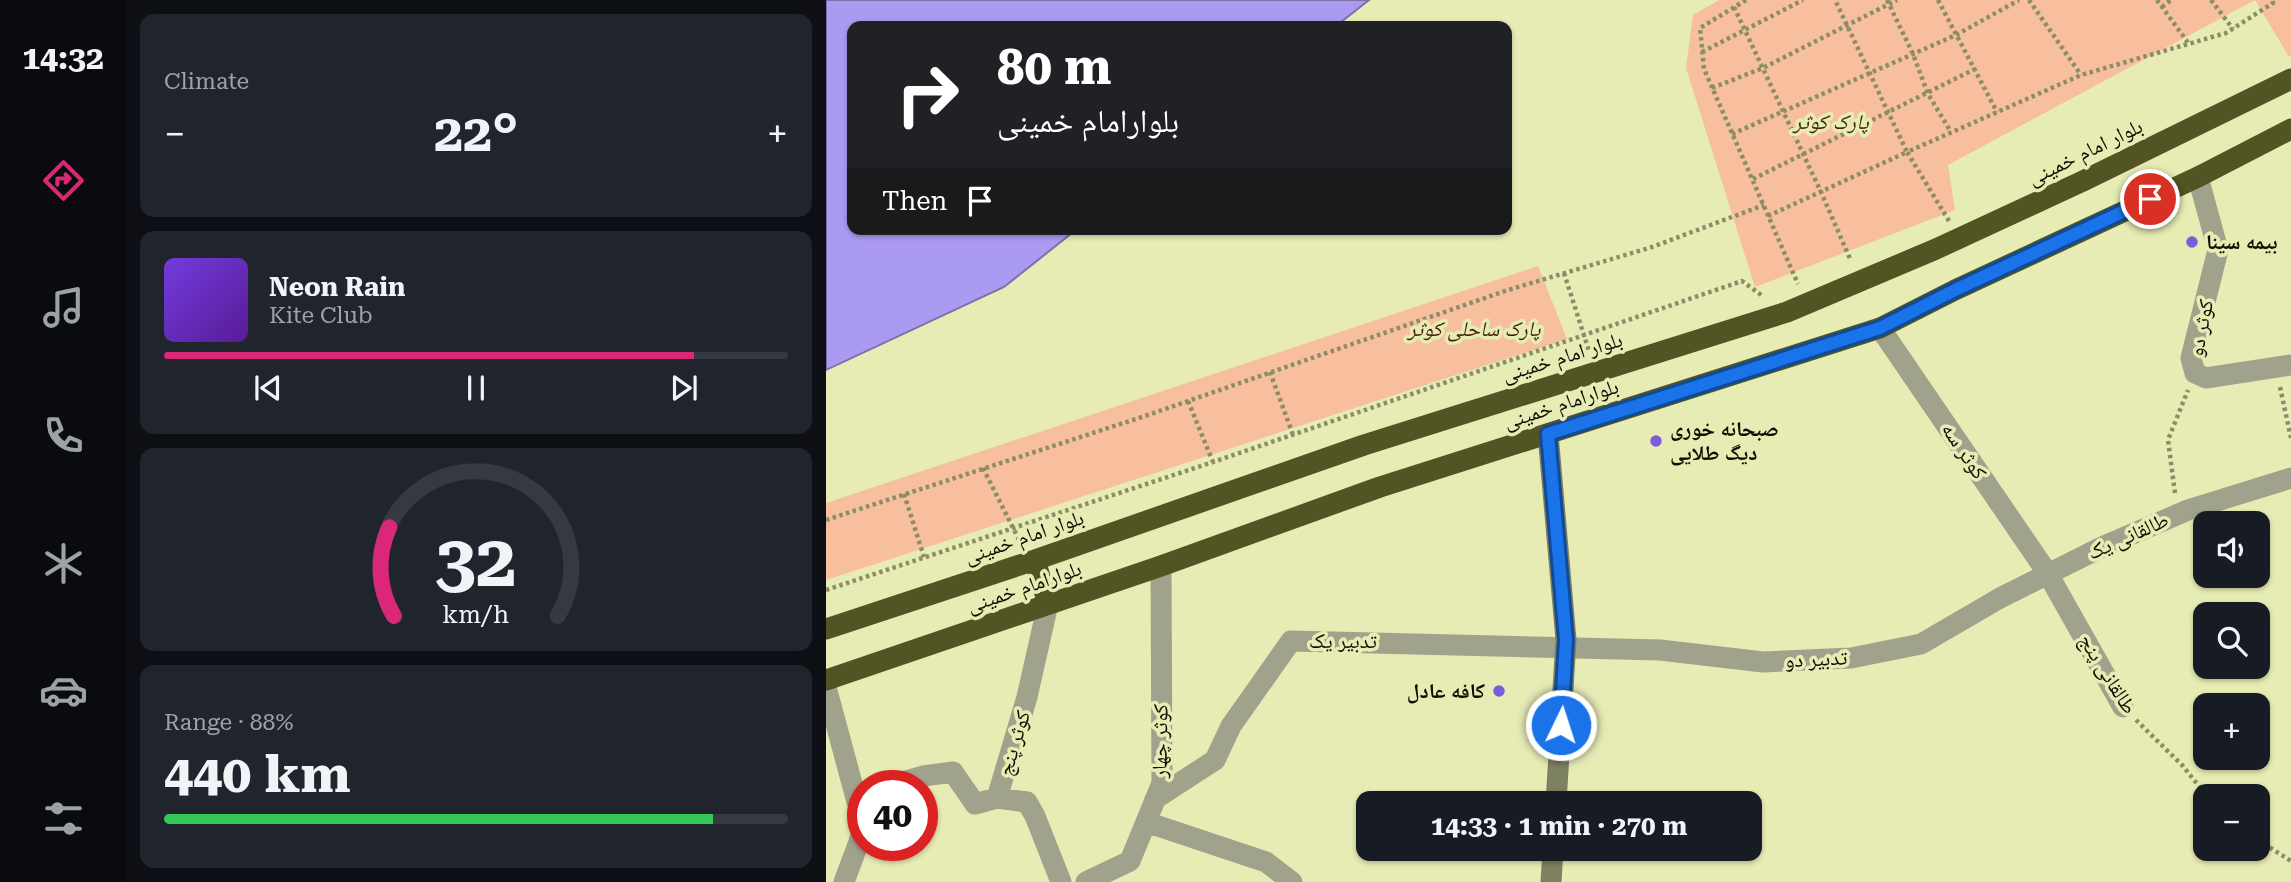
<!DOCTYPE html>
<meta charset="utf-8">
<style>
:root{--surface:#171b24;--page:#20242c;--text:#f1f3f6;--muted:#9ea1a6;--line:#363941;--accent:#db2777}
body{margin:0;font-family:"Roboto Serif","Noto Naskh Arabic",serif;background:var(--page);color:var(--text);height:100vh;display:flex;flex-direction:column;font-size:26px;white-space:nowrap}
*{box-sizing:border-box;margin:0}
p{font-size:23px;color:var(--muted)}
.icon{flex:none;width:38px;height:38px;fill:none;stroke:currentColor;stroke-width:2;stroke-linecap:round;stroke-linejoin:round}
.map{position:relative;flex:1;overflow:hidden}
.drawer{display:flex;flex-direction:column;gap:14px;padding:14px;background:#0d0f14;width:700px}
.drawer>*{flex:none}
.guide{position:absolute;left:21px;top:21px;width:665px;height:214px;border-radius:14px;box-shadow:0 2px 5px #0004;background:#202124;color:#fff;overflow:hidden}
.buttons{position:absolute;left:1367px;top:511px;display:grid;gap:14px}
.buttons a{display:grid;place-items:center;width:77px;height:77px;border-radius:14px;background:var(--surface);box-shadow:0 2px 5px #0004;font-size:35px}
.speed{position:absolute;left:21px;top:770px;display:flex;gap:14px;font-size:35px;font-weight:700;text-align:center}
.speed>*{display:grid;place-content:center;width:91px;height:91px;border-radius:50%;background:var(--surface);box-shadow:0 2px 5px #0004;line-height:1}
.speed .limit{border:10px solid #d22;background:#fff;color:#111}
.pin{position:absolute;display:grid;place-items:center;width:60px;height:60px;color:#fff;margin:-30px;border:4px solid #fff;border-radius:50%;box-shadow:0 2px 7px #0007}
.me{position:absolute;width:77px;margin:-38px;rotate:4deg;stroke-linejoin:round;filter:drop-shadow(0 0 5px #0008)}
.turn{display:flex;align-items:center;gap:24px;height:147px;padding:0 35px;font-size:32px}
.turn .icon{width:91px;height:91px;stroke-width:2.5}
.turn b{display:block;font-size:49px;line-height:60px}
.then{display:flex;align-items:center;height:66px;padding:0 35px;background:#0003;gap:14px;font-size:26px}
.big{font-size:52px;font-weight:700;line-height:1.1}
.drawer .widget{flex:1;display:flex;flex-direction:column;justify-content:center;gap:10px;min-width:0;padding:0 24px;border-radius:14px;background:var(--page)}
.drawer .dial{align-items:center;gap:0}
.dial svg{height:182px;overflow:visible;fill:none;stroke:var(--line);stroke-width:7;stroke-linecap:round;text-anchor:middle}
.dial text{fill:var(--text);stroke:none}
.song{display:flex;align-items:center;gap:21px}
.cover{width:84px;height:84px;border-radius:10px;background:linear-gradient(135deg,hsl(260 70% 55%),hsl(270 70% 35%))}
.played{height:7px;border-radius:4px;background:linear-gradient(90deg,var(--accent) 85%,var(--line) 85%)}
.keys{display:flex;justify-content:space-around;direction:ltr}
.heat{display:flex;justify-content:space-between;align-items:center;font-size:38px;direction:ltr}
.charge{height:10px;border-radius:5px;background:linear-gradient(90deg,#34c759 88%,var(--line) 0)}
.trip{position:absolute;left:530px;top:791px;width:406px;height:70px;border-radius:14px;background:var(--surface);box-shadow:0 2px 5px #0004;font-weight:700;line-height:70px;text-align:center}
main{display:flex;flex:1;min-height:0}
.tab-bar{display:flex;flex-direction:column;width:126px;justify-content:space-around;align-items:center;background:#090b0e;color:var(--muted)}
.tab-bar .icon{width:49px;height:49px}
.tab-bar .active{color:var(--accent)}
.tab-bar b{font-size:32px;color:var(--text)}
.map>svg:first-child{display:block}
.green{fill:#f7bf9e}
.water{fill:#ab9af1;stroke:#7c70a9;stroke-width:2}
.lines{fill:none;stroke-linecap:round;stroke-linejoin:round}
.path{stroke:#8a8d67;stroke-width:4.5;stroke-dasharray:3.5 3.5;stroke-linecap:butt}
.street{stroke:#a0a28c;stroke-width:21}
.secondary{stroke:#7e8160;stroke-width:21}
.highway{stroke:#525523;stroke-width:21}
.route-casing{stroke:#114b97;stroke-width:18}
.route{stroke:#1a73e8;stroke-width:12}
.poi-dot{fill:#7d5cd7;stroke:#e7ecb5;stroke-width:2.5}
.labels{text-anchor:middle;stroke-width:7;stroke-linejoin:round;paint-order:stroke}
.park-label{font-size:21px;font-style:italic;fill:#43210a;stroke:#e7ecb5}
.street-label{font-size:21px;fill:#0e0f00;stroke:#e7ecb5}
.poi-label{font-size:21px;font-weight:bold;fill:#0e0f00;stroke:#e7ecb5;text-anchor:start}
</style>
<main>
<nav class="tab-bar">
<b>14:32</b>
<svg class="icon active" aria-label="directions" viewBox="0 0 24 24"><path d="M12 3l9 9-9 9-9-9zM9 14v-3h6M13 9l2 2-2 2"/></svg>
<svg class="icon" aria-label="music" viewBox="0 0 24 24"><path d="M9 18V5l10-2v13"/><circle cx="6" cy="18" r="3"/><circle cx="16" cy="16" r="3"/></svg>
<svg class="icon" aria-label="phone" viewBox="0 0 24 24"><path d="M5 4h4l2 5-3 2q2 4 5 5l2-3 5 2v4C11 20 4 13 5 4z"/></svg>
<svg class="icon" aria-label="climate" viewBox="0 0 24 24"><path d="M12 3v18M4 7l16 10M4 17L20 7"/></svg>
<svg class="icon" aria-label="car" viewBox="0 0 24 24"><path d="M5 17H2v-5l4-1 3-4h7l3 4 3 1v5h-3M9 17h6M6 11h13"/><circle cx="7" cy="17" r="2"/><circle cx="17" cy="17" r="2"/></svg>
<svg class="icon" aria-label="filters" viewBox="0 0 24 24"><path d="M4 7h16M4 17h16"/><circle cx="9" cy="7" r="2"/><circle cx="15" cy="17" r="2"/></svg>
</nav>
<section class="drawer">
<div class="widget"><p>Climate</p>
<div class="heat"><a>−</a><b class="big">22°</b><a>+</a></div>
</div>
<div class="widget">
<div class="song"><i class="cover"></i><div><b>Neon Rain</b><p>Kite Club</p></div></div>
<div class="played"></div>
<div class="keys"><svg class="icon" aria-label="previous" viewBox="0 0 24 24"><path d="M18 5L8 12l10 7zM5 5v14"/></svg><svg class="icon" aria-label="pause" viewBox="0 0 24 24"><path d="M8 5v14M16 5v14"/></svg><svg class="icon" aria-label="next" viewBox="0 0 24 24"><path d="M6 5l10 7-10 7zM19 5v14"/></svg></div>
</div>
<div class="widget dial"><svg viewBox="0 0 100 80">
<path d="M14 69A42 42 0 1 1 86 69"/>
<path d="M14 69A42 42 0 0 1 12 30" stroke="#db2777"/>
<text x="50" y="56" font-size="32" font-weight="700">32</text>
<text x="50" y="72" font-size="11">km/h</text>
</svg></div>
<div class="widget"><p>Range · 88%</p><b class="big">440 km</b><div class="charge"></div></div>
</section>
<div class="map">
<svg width="1465" height="882" viewBox="0 0 1465 882">
<rect width="100%" height="100%" fill="#e7ecb5"/>
<path class="green" d="M893,0h536l-307,165 7,45 -200,77 -69,-219 7,-53z
M1429,0h36v56l-2,1z
M712,266l29,73 -741,241v-77z"/>
<path class="water" d="M0,0h543l-33,26h-484v203h225l-73,58 -178,83z"/>
<g class="lines">
<path class="path" d="M920,0l-46,28 4,41 94,215
M1061,0l26,54 15,40 23,38
M1112,0l59,112
M1203,0l52,75
M1331,0l32,44
M1385,0l22,29
M908,7l87,185 30,69
M1336,7l9,-7
M876,52l101,-52
M886,88l51,-20 134,-68
M906,134l224,-99 63,-35
M927,179l222,-110
M942,216l139,-64 -72,-152
M1123,221l-42,-69 174,-77 145,-42 47,-30 -2,-3
M738,273l25,78
M444,372l23,63
M1454,387l11,51
M362,401l25,61
M157,468l37,74
M1349,493l-7,-53 20,-50
M78,494l20,63
M0,520l316,-103 366,-127 144,-43 112,-42
M0,590l387,-128 529,-181 22,16
M1310,720l46,45 25,31
M1432,840l33,21"/>
<path class="street" d="M1372,177l20,73 -27,108 4,15 11,5 85,-13
M1054,328l168,246 75,133
M0,687l31,115
M63,786l34,-10 30,-4 22,32 22,-6 30,4 8,14 26,66
M171,798l30,-101 21,-93
M329,799l60,-39 16,-34 60,-85 369,9 103,12 88,-4 70,-14 79,-46 102,-51 86,-37 103,-32
M320,822l120,40 26,20
M18,882l19,-51
M260,882l44,-21 32,-78 -1,-217"/>
<path class="secondary" d="M722,434l18,206 -10,163
M725,882l2,-33"/>
<path class="highway" d="M209,560l13,44
M0,629l209,-69 329,-115 423,-133 149,-63 147,-68 208,-102
M0,680l335,-114 219,-79 500,-159 75,-38 243,-113 93,-48"/>
</g>
<g class="lines">
<defs>
<path id="route" d="M735,725l5,-85 -18,-206 332,-106 75,-38 195,-91"/>
</defs>
<use href="#route" class="route-casing"/>
<use href="#route" class="route"/>
</g>
<g class="poi-dot">
<circle cx="1366" cy="242" r="7"/>
<circle cx="830" cy="441" r="7"/>
<circle cx="673" cy="691" r="7"/>
</g>
<g class="labels">
<g class="park-label">
<text x="1005" y="129">پارک کوثر</text>
<text x="648" y="336">پارک ساحلی کوثر</text>
</g>
<g class="street-label">
<text transform="translate(1259 152) rotate(-26)" y="7">بلوار امام خمینی</text>
<text transform="translate(1375 328) rotate(-79)" y="7">کوثر دو</text>
<text transform="translate(736 357) rotate(-17)" y="7">بلوار امام خمینی</text>
<text transform="translate(735 404) rotate(-18)" y="7">بلوارامام خمینی</text>
<text transform="translate(1138 451) rotate(56)" y="7">کوثر سه</text>
<text transform="translate(1302 536) rotate(-24)" y="7">طالقانی یک</text>
<text transform="translate(198 537) rotate(-19)" y="7">بلوار امام خمینی</text>
<text transform="translate(198 587) rotate(-19)" y="7">بلوارامام خمینی</text>
<text x="517" y="648">تدبیر یک</text>
<text transform="translate(990 659) rotate(-3)" y="7">تدبیر دو</text>
<text transform="translate(1282 674) rotate(58)" y="7">طالقانی پنج</text>
<text transform="translate(334 741) rotate(-89)" y="7">کوثر چهار</text>
<text transform="translate(188 743) rotate(-73)" y="7">کوثر پنج</text>
</g>
<g class="poi-label">
<text x="1380" y="249">بیمه سینا</text>
<text x="844" y="436">صبحانه خوری<tspan x="844" dy="24">دیگ طلایی</tspan></text>
<text x="659" y="698" text-anchor="end">کافه عادل</text>
</g>
</g>
</svg>
<div class="buttons">
<a><svg class="icon" aria-label="sound" viewBox="0 0 24 24"><path d="M4 9h4l5-4v14l-5-4H4zM17 9q2 3 0 6"/></svg></a>
<a><svg class="icon" aria-label="search" viewBox="0 0 24 24"><circle cx="10" cy="10" r="6"/><path d="M15 15l6 6"/></svg></a>
<a>+</a>
<a>−</a>
</div>
<div class="speed"><div class="limit">40</div></div>
<div class="pin" style="left:1324px;top:199px;background:#d93025"><svg class="icon" aria-label="arrive" viewBox="0 0 24 24"><path d="M6 21V4h12l-3 4 3 4H6"/></svg></div>
<svg class="me" style="left:735px;top:725px" viewBox="-20 -20 40 40"><circle r="17" fill="#1a73e8" stroke="#fff" stroke-width="3"/><path d="M0-11L8 9 0 5-8 9z" fill="#fff"/></svg>
<div class="trip">14:33 · 1 min · 270 m</div>
<div class="guide">
<div class="turn"><svg class="icon" aria-label="right" viewBox="0 0 24 24"><path d="M7 20v-9h11M14 6l5 5-5 5"/></svg><div><b>80 m</b>بلوارامام خمینی</div></div>
<div class="then">Then<svg class="icon" aria-label="arrive" viewBox="0 0 24 24"><path d="M6 21V4h12l-3 4 3 4H6"/></svg></div>
</div>
</div>
</main>
